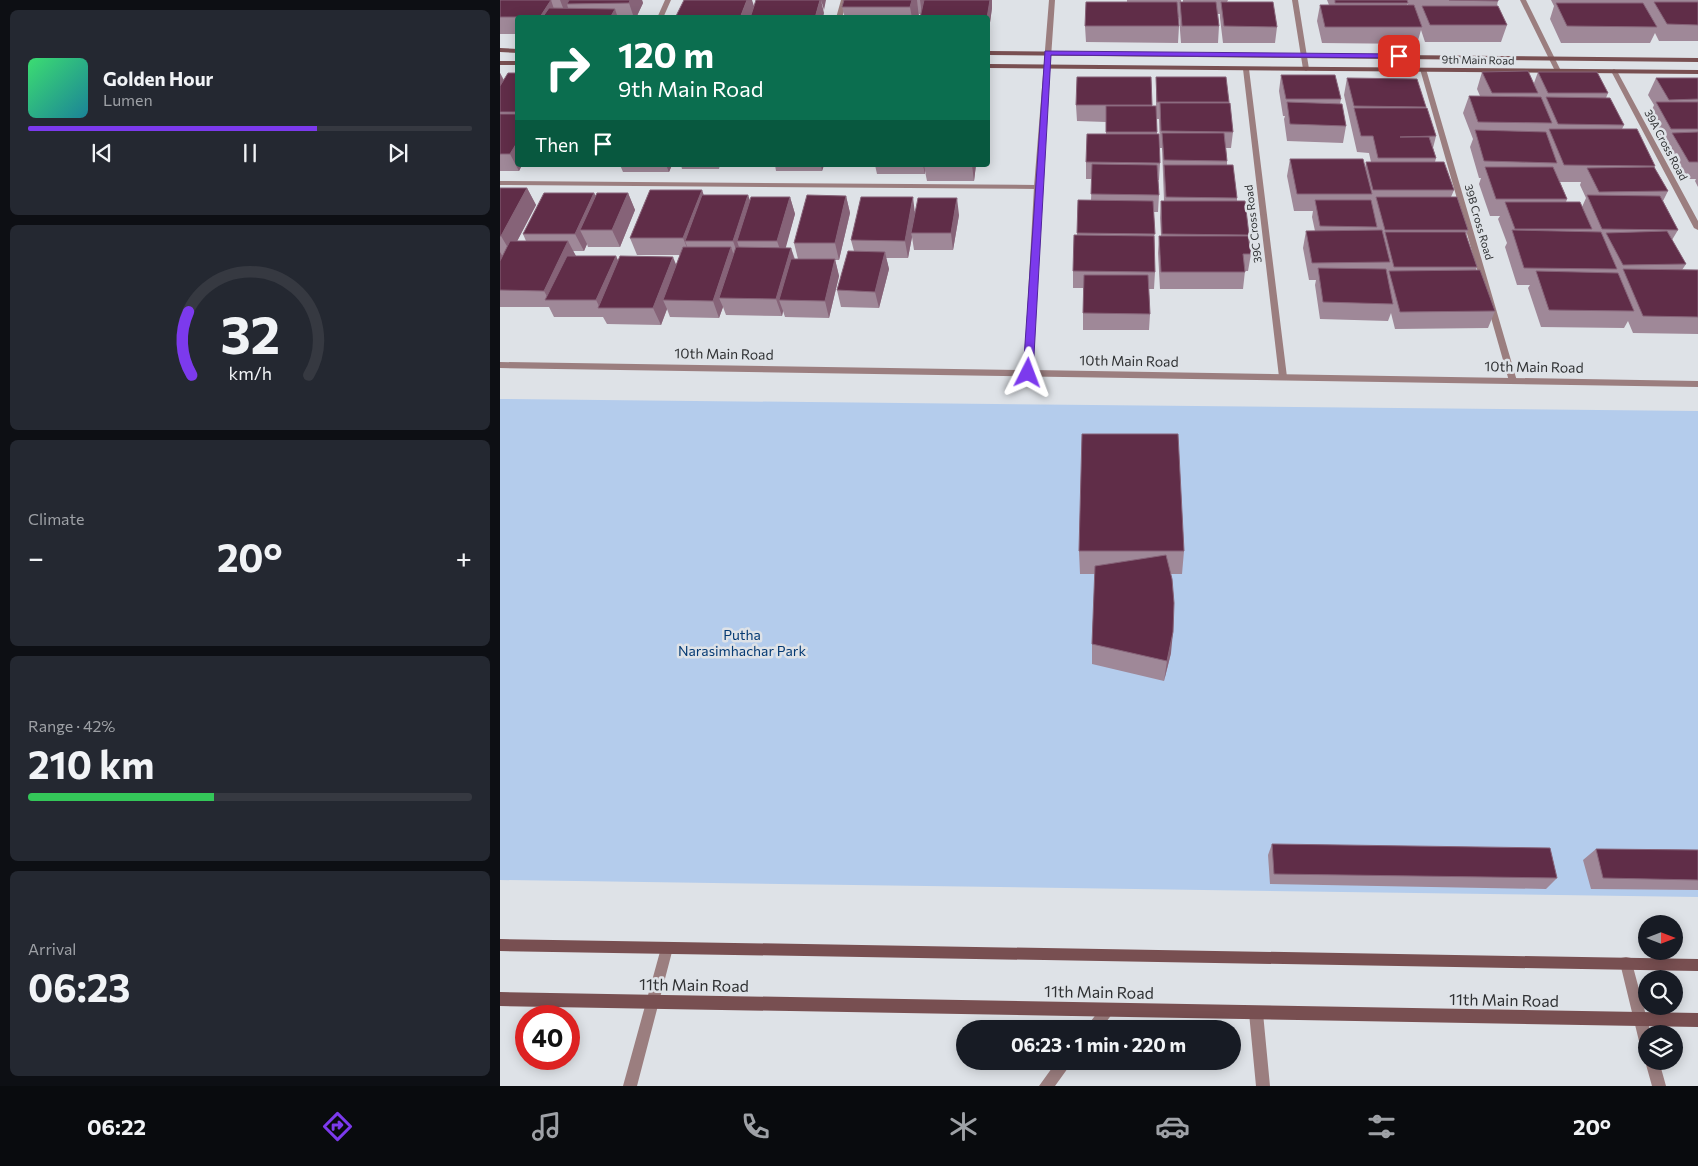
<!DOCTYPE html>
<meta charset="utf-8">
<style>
:root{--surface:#171b24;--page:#242831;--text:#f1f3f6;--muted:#9ea1a6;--line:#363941;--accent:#7c3aed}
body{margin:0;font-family:Commissioner,sans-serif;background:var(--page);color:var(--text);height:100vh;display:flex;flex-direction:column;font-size:19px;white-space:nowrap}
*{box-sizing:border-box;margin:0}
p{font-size:16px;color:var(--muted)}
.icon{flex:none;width:28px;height:28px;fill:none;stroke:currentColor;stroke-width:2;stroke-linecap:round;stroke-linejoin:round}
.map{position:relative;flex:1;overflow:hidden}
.drawer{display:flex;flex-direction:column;gap:10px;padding:10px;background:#0d0f14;width:500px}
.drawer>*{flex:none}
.guide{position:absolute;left:15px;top:15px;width:475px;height:152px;border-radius:5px;box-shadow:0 2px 12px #0003;background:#0b6e4f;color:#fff;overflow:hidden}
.needle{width:32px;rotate:90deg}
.controls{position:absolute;left:1138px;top:915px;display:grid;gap:10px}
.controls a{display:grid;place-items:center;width:45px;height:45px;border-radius:50%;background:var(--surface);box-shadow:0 2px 12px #0003;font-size:25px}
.speed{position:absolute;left:15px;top:1005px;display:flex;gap:10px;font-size:25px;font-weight:700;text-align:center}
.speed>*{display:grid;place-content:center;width:65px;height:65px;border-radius:50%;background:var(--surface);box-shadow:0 2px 12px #0003;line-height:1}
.speed .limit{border:8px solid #d22;background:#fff;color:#111}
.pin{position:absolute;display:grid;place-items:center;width:42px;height:42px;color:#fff;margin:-21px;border-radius:10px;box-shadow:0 2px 8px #0006}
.me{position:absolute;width:55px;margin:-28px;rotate:3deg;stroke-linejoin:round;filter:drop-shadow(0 0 4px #0008)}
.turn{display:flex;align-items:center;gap:18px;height:105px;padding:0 20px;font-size:22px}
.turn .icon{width:65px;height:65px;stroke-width:2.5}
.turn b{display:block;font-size:35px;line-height:42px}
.then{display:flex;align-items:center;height:48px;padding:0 20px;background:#0003;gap:10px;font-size:19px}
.big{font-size:38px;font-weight:700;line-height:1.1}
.drawer .tile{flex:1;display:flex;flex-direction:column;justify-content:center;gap:8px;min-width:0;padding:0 18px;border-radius:8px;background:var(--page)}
.drawer .dial{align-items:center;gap:0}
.dial svg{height:130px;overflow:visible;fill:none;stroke:var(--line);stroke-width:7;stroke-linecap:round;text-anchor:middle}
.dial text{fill:var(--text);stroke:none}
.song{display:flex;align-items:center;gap:15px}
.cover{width:60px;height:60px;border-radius:8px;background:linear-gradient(135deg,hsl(140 70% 55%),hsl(190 70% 35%))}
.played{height:5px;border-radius:2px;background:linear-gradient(90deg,var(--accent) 65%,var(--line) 65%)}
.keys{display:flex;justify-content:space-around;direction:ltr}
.heat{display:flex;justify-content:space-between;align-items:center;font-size:28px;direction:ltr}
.charge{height:8px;border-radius:4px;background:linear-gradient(90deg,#34c759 42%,var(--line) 0)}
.trip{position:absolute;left:456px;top:1020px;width:285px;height:50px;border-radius:25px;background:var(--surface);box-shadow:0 2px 12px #0003;font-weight:700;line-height:50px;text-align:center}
.tabs{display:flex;height:80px;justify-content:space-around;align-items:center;background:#090b0e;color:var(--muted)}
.tabs .icon{width:35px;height:35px}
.tabs .active{color:var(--accent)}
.tabs b{font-size:22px;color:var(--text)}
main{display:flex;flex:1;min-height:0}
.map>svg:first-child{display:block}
.green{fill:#b4ccec}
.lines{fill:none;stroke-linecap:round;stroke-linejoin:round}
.minor{fill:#9b7e7f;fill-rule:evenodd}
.tertiary{fill:#9b7e7f;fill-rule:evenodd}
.secondary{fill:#784f51;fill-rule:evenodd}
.wall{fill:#9f8898;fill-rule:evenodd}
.shaded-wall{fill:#866378}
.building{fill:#602d48;stroke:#866378}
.route{fill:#7c3aed;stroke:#51269a}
.labels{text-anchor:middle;stroke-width:5;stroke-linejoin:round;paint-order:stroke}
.far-street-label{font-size:11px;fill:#2f3133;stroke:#dee2e7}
.street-label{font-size:14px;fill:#2f3133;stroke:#dee2e7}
.park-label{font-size:14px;fill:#053a73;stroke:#dee2e7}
.near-street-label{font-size:16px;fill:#2f3133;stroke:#dee2e7}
</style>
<main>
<section class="drawer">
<div class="tile">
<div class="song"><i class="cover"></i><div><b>Golden Hour</b><p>Lumen</p></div></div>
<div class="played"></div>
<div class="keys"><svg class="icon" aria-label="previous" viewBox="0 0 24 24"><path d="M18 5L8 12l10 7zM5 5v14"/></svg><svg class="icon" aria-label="pause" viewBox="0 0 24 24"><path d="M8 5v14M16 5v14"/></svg><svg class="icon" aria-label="next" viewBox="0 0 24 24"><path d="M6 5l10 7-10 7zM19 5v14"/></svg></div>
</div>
<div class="tile dial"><svg viewBox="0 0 100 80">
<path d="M14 69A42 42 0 1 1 86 69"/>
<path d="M14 69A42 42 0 0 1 12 30" stroke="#7c3aed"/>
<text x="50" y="56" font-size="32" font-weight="700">32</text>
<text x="50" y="72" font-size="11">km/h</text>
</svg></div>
<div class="tile"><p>Climate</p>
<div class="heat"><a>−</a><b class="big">20°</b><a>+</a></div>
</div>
<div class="tile"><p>Range · 42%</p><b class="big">210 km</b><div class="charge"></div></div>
<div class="tile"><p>Arrival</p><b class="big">06:23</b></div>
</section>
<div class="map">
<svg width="1198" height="1086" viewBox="0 0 1198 1086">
<rect width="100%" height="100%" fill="#dee2e7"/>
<path class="green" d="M0,399l1198,12v486l-1198,-17z"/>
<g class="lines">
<path class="minor" d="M165,0h6l-8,18h-6z
M341,0h6l-5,18h-6z
M792,0h6l11,69 -3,2 -3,-2z
M1020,0h6l35,71 -1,1 -5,-1z
M746,67l3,2 38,308 -4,3 -4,-3 -36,-308z
M921,68l5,1 91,312 -1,2 -3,1 -4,-3 -89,-312z
M1114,69l3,2 81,150v9l-4,-2 -83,-157z
M0,181l538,4 4,2 -4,2 -538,-4z
M167,942l5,1 1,5 -36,138h-14l38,-138 1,-5z
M608,1003l5,2 2,5 -14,19h-16l18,-24z
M756,1006l5,2 2,5 7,73h-14l-7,-73 2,-5z
M557,1061h16l-18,25h-16z"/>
<path class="tertiary" d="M549,0h6l-13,187 -9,183 665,11v6l-1198,-19v-6l524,8 10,-183z
M1126,957l5,1 1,5 19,71h-5v14l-5,-2 -2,-5 -19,-78 1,-5z
M1146,1058v3h13l7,25h-14l-7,-25z"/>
<path class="secondary" d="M0,48l18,1v4l-18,-1z
M488,51l710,7v4l-710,-7z
M0,61h18v4h-18z
M488,64l710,6v4l-710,-6z
M0,939l1198,20v12l-1198,-20z
M0,992l1198,21v14l-1198,-21z"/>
</g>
<path class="wall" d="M0,0h142l1,3 -7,15h-118v16h-18z
M344,0h148v8l-4,29v-19l-67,-4h-2v4h-74l-3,-11z
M627,0h54v2h2v-2h45l-1,2 50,25 -2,16h-52l-3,-25v-4h-2l1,12 -1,17h-37l-2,-26h-1l1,9 -1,17 -92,-1 -1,-16 42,-24z
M827,0h80l1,3 -1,2h1l-1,-5h91l-1,6 10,19 -6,17h-76l-4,-12 -4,14 -95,-1 -5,-22 3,-16h9z
M1051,0h147v41h-39l-4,-8 -5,10h-89l-11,-24 4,-13z
M982,72l52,11 4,-11 70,21 -2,5 18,27 -2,4 33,37 -1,1 14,24 -5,10 15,29 -6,10 14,24 -4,6h16v64l-65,-1 -5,-12 -4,7 -83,-1 -13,-39 2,-3h-13l-12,-38 2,-4 -9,-24 2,-3h-10l-11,-32 2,-6h-2l-9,-31 3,-8 -10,-26 6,-17h11l-3,-7zM1060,182h21l-1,3 6,13 -4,9 -16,-5 1,-3z
M0,73l4,7 14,-7v92h4l-3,6h-19z
M781,75l60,24 -1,5 6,22 -3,17 -56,-2 -3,-22 1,-3h-2l-4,-25z
M651,77l1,29h4v-29l73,25 4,30 -2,16h-5l1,13v4l10,33v3l12,34v3l2,16 -3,17h-3l-2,18h-83l-2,-36 1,-17h2l-1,-18 1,-17h3l-2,-53h-2l-1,-29h-2v15l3,29 -1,17h-1l1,15 -1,17h-4l1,60 -1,17h-5l1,25 -1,16h-66v-42h-10v-17l4,-36 1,-35h13l1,-21h-6v-17l20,-28v-12l-29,-1 -1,-16z
M847,78l79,29v1l10,28 -3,12 3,10 -1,4 19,28 -3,7 17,33 -2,6 11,31 -1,3 19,41 -7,17 -93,1 -4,-16 -3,8 -68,-2 -5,-34 1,-5h-7l-6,-32 3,-17h9l-3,-14 1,-6h-19l-7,-35 3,-17 75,9 1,-6h5l-2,-9 -12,-1 -13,-57z
M1156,78h42v109l-3,-6 1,-2h-15l-17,-30 2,-3h-3l-15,-27 6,-14 -6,-10z
M120,165h52l-3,7h-46z
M181,165h39l-1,4h-37z
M228,165h45l-1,2 -43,-1z
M275,165h49l-2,6h-46z
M327,165h43l-1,2h-41z
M375,165h101l-2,16h-47l-2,-10v3h-48z
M0,188h27l9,17 -19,36h9l-3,-7 71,-41 2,3 32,-3 7,17 -15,37h-32l-1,-3 -3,7h-11l3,5h40l2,5 58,4 4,-10h-43l-7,-17 72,-48 1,5h45l2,6 40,-4 5,17 -10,34h6l4,11h3l-4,-16 52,-47 4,17 -11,47h-4l4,16 -10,42 -44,-1 -2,-6 -1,5 -56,-1 -3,-8 -4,11 -49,-1 -3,-8 -6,16 -54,-1 -4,-7h-49l-5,-10h-49z
M415,211l44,4 -6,35h-39l-2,-13 -4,21h-22l3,11 -10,39 -38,-1 -4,-17 17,-39 -3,-11z
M579,551h105l-2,23h-11v79l-7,28 -72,-17v-20l3,-70h-15z
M772,844l285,34 -11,11 -276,-5 -2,-29z
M1096,849l102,1v40l-107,-1 -8,-29z"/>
<path class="shaded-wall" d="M51,0l6,18 -17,-1z
M60,0h13l-6,4 1,4 -3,5z
M130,0h12l1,3 -7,15h-2l-5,-15z
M247,0h5l3,9 -4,9h-11z
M320,0h1l3,13 -1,5h-8z
M321,0h5l-2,10z
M412,0h5l2,18h-7l-2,-11z
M420,0h5l-3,14z
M490,0h2v8l-4,29 -1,-19z
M115,9l3,9h-8z
M0,73l6,12 -6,9z
M18,141v24h4l-3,6 -9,-17z
M166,165h6l-3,7z
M321,165h3l-2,6z
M423,165h1l1,6v3z
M472,165h4l-2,16z
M27,188l9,17 -25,48 -10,-17z
M202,190l6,17 -23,34 5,13v1l-7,-17z
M94,193l8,17 -22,20 7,14 -3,7 -9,-17z
M128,193l7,17 -15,37 -8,-17z
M248,195l6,17 -17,29 4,12 -2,5 -6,-17z
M346,196l4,17 -11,47 -4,-17z
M290,197l5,17 -12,44 -6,-17z
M413,197l2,17 -4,19 1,4 -4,21 -3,-17z
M457,198l2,17 -6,35 -2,-17z
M68,241l9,17 -28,42 -5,-9z
M231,247l6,17 -18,34 4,9 -4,11 -6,-17z
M291,248l5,17 -17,35 4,11 -1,5 -6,-17z
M0,252l8,13 -8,14z
M385,252l4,17 -10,39 -4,-16z
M116,256l8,17 -24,35 -4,-8z
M173,257l7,17 -17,26 4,9 -6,16 -8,-17z
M335,259l4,17 -10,42 -4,-17z
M673,632l-2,21 -7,28 3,-20z"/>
<path class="building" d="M0,0h51l-11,17h-40z
M69,0h61l-1,3 -62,1z
M184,0h63l-7,18h-65z
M256,0h64l-5,18h-65z
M344,0h68l-2,7h-68z
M424,0h66l-3,18h-67z
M835,0h72l1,3h-73z
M949,0h49v1z
M586,2h91l2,24h-94z
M680,2h36l3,24h-37z
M721,2h52l4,25 -53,-1z
M1154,2h44v23l-31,-1z
M1056,3h87l14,24 -90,-1z
M820,5h94l8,22h-97z
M922,6h76l9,19h-77z
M49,8l66,1 -5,9h-68z
M1028,71l10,22h-46l-10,-21z
M1038,72h59l11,21h-60z
M8,73h10v39h-18v-26z
M781,75h54l6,24h-55z
M577,77h74l1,28h-76z
M656,77h70l3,25h-72z
M847,78l70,1 9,28 -72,-1z
M1156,78h42v21l-29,1z
M969,96l72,1 11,26 -74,-1z
M1046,97l64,1 14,27 -66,-1z
M787,102l55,2 4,22 -56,-2z
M1156,102h42v27h-27z
M660,103h70l3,29 -72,-1z
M606,106h50l1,26h-51z
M854,108h73l9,28 -36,1h29l7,21h-58l-5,-22h-12z
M0,114h18v27l-8,13h-10z
M1049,129h88l18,37 -91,-1z
M975,130l71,2 11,31 -73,-2z
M1198,132v30h-9l-17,-29z
M662,133h62l3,28 -63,-1z
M587,134h72l1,29 -74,-1z
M790,159h73l9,35h-75z
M866,162h78l10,28h-81z
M592,164l65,1 2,30 -68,-1z
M664,165h69l4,33 -71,-1z
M985,167h68l14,32h-71z
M1154,167l14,24 -69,1 -12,-24z
M0,188h27l-26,48h-1z
M150,190h52l-19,48h-53z
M44,193h50l-19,41h-52z
M97,193h31l-16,37h-32z
M202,195h46l-15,46h-48z
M307,195l39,1 -11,47h-41z
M1087,195l73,1 18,34 -76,-1z
M251,197h39l-13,44h-40z
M361,197h52l-8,44 -54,-1z
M876,197h81l11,33h-83z
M418,198h39l-6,35h-40z
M578,200l75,1 2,33 -78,-1z
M815,200h56l6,27 -57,-1z
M661,201h84l4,34 -87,-1z
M1005,202h75l12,27h-77z
M882,230l8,32 -78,1 -6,-32z
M1012,230l89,2 16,37 -93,-1z
M1167,231l19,33 -63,1 -17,-32z
M885,232h80l12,35h-83z
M574,235l80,1 1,36 -82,-1z
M659,236h89l3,18h-8l2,18h-84z
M10,241h58l-24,50 -44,-1v-29z
M183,247h48l-18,54 -50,-1z
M236,247l55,1 -15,51 -57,-1z
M348,251l37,1 -10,40 -38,-2z
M67,256h49l-20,44h-51z
M120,256l53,1 -20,51h-55z
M291,259h44l-10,42 -46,-1z
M818,268l68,1 7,35 -70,-2z
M1123,269l75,1v47l-55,-1z
M980,270l15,41 -95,1 -11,-41z
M1036,271l82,2 16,38 -85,-1z
M584,275h64l2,39 -67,-1z
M582,434h96l6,117h-105z
M666,555l6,24 2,24 -1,29 -6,29 -75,-17 3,-78z
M772,844l278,4 7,30 -283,-4z
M1096,849l102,1v30l-95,-2z"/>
<path class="route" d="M545,51l354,3 4,2 -4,2 -348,-3 -18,318 -5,4 -5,-4z"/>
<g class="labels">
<g class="far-street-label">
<text transform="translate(978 60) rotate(1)" y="4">9th Main Road</text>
<text transform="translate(1166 145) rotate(62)" y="4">39A Cross Road</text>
<text transform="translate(979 222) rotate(74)" y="4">39B Cross Road</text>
<text transform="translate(753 224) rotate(-97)" y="4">39C Cross Road</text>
</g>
<g class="street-label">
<text transform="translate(224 354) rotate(1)" y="5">10th Main Road</text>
<text transform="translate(629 361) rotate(1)" y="5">10th Main Road</text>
<text transform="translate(1034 367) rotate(1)" y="5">10th Main Road</text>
</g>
<g class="park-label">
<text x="242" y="640">Putha<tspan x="242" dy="16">Narasimhachar Park</tspan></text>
</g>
<g class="near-street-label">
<text transform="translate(194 985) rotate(1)" y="6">11th Main Road</text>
<text transform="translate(599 992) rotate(1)" y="6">11th Main Road</text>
<text transform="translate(1004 1000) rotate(1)" y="6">11th Main Road</text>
</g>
</g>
</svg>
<div class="controls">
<a><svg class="needle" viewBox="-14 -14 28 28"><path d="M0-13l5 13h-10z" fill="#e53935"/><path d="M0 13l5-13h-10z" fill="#9ea1a6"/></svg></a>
<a><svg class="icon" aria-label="search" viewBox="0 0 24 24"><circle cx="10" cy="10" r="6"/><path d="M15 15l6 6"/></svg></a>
<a><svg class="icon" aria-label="layers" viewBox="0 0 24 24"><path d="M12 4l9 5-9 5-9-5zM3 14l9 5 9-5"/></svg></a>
</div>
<div class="speed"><div class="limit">40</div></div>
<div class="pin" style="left:899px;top:56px;background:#d93025"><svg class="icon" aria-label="arrive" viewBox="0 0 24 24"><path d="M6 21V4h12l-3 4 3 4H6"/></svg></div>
<svg class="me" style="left:528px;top:373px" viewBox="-20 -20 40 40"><path d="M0-17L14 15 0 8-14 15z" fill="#7c3aed" stroke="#fff" stroke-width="4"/></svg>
<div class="trip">06:23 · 1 min · 220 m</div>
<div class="guide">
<div class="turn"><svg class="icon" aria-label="right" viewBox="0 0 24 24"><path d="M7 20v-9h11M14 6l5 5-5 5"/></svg><div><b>120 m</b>9th Main Road</div></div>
<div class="then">Then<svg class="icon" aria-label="arrive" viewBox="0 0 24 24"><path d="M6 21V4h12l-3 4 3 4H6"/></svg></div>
</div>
</div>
</main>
<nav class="tabs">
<b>06:22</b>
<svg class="icon active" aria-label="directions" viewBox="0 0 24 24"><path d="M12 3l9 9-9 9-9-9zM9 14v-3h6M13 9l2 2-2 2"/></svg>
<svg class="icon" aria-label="music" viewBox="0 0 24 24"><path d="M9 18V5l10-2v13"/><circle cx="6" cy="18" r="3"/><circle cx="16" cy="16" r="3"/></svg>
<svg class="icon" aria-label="phone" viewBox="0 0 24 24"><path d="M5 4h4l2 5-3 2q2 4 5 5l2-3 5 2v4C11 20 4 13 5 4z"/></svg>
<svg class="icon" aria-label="climate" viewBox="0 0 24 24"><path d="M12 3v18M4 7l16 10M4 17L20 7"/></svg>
<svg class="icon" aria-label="car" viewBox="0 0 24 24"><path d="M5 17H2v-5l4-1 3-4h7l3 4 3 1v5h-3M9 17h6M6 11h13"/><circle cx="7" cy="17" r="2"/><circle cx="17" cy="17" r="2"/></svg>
<svg class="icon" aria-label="filters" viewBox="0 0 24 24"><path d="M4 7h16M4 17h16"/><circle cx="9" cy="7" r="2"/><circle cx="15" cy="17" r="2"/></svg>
<b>20°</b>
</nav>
